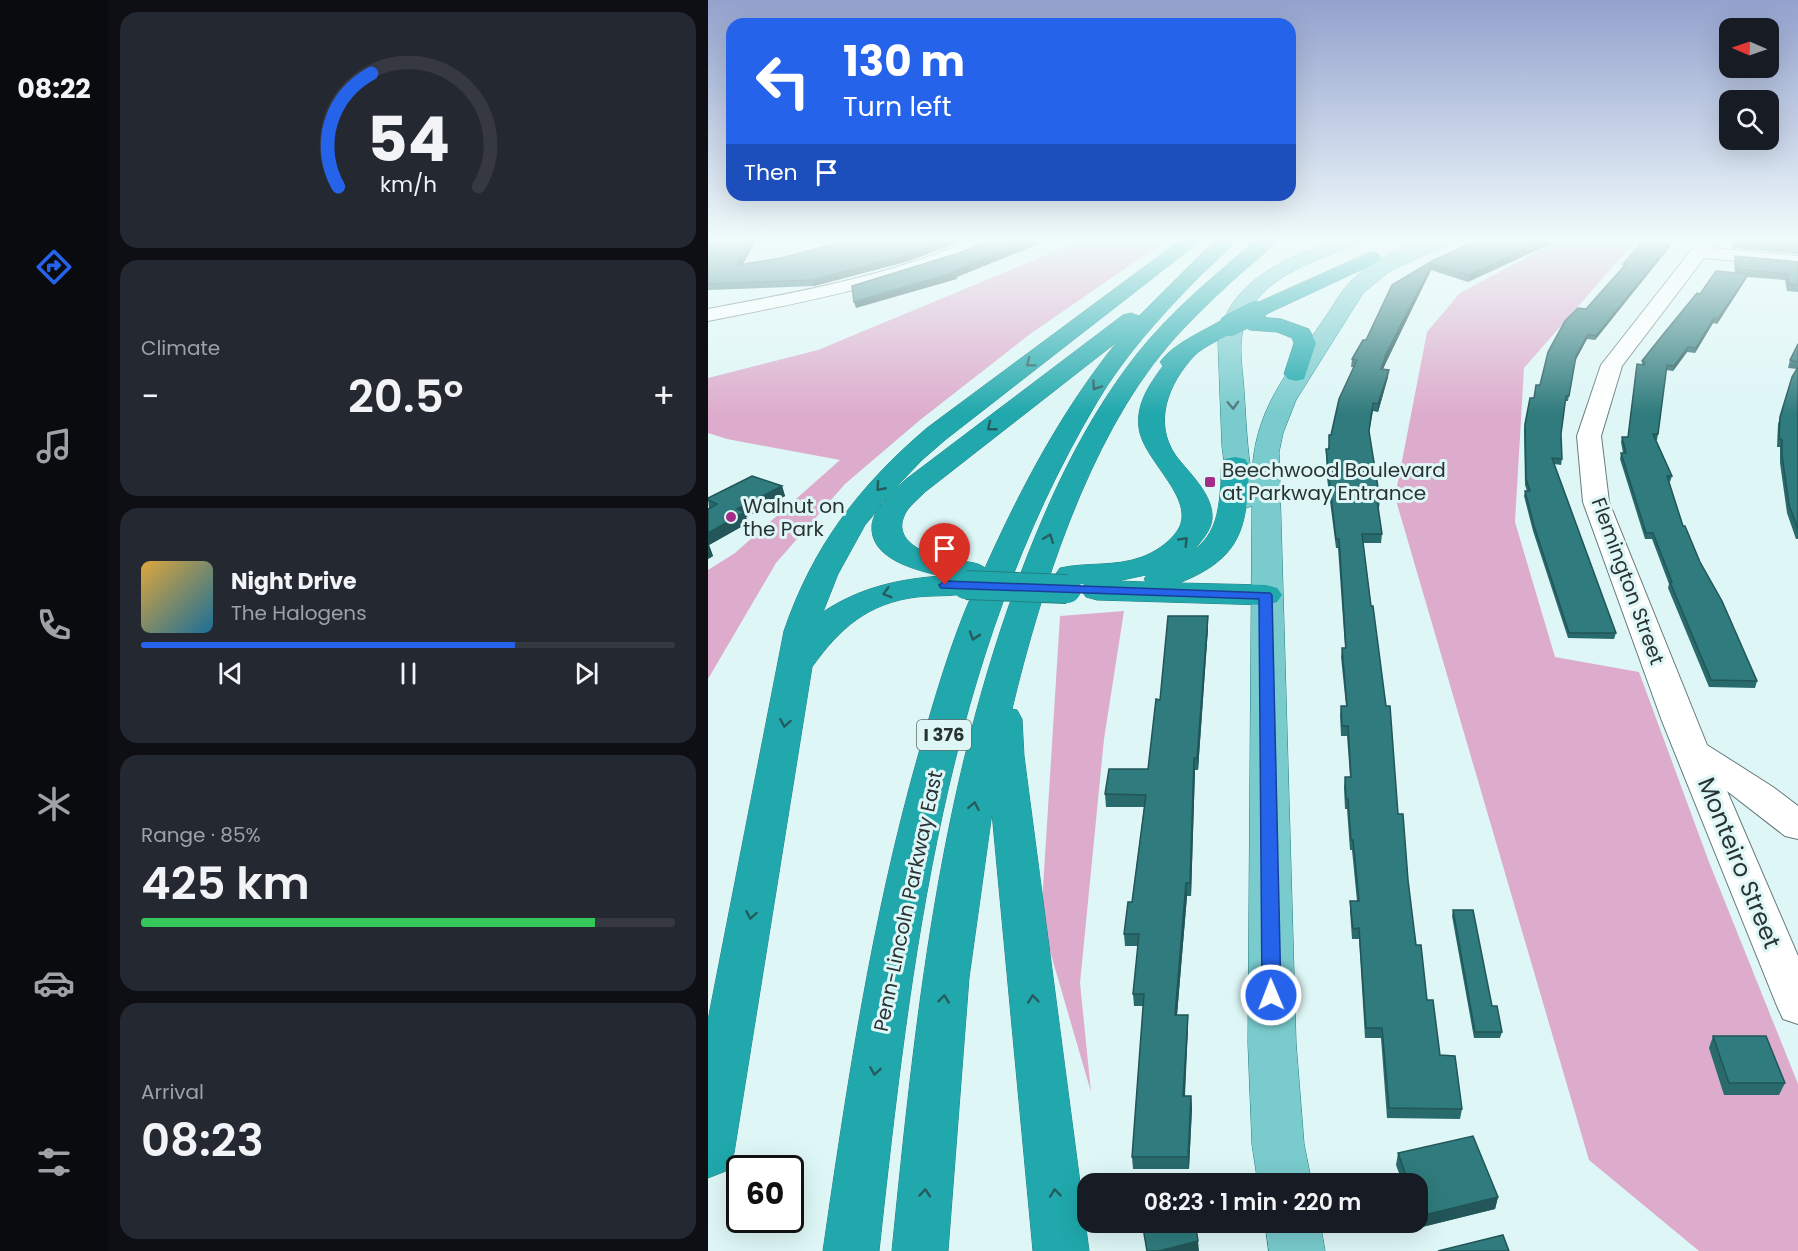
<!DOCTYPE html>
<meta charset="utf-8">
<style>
:root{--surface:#171b24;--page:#242831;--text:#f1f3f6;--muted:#9ea1a6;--line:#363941;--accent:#2563eb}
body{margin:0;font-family:Poppins,sans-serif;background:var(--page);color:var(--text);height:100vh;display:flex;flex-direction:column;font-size:22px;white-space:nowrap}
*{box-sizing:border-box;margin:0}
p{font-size:20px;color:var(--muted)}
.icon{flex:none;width:33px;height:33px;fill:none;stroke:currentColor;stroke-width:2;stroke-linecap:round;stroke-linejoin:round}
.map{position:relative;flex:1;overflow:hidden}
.side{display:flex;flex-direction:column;gap:12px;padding:12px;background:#0d0f14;width:600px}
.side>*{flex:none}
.guide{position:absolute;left:18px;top:18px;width:570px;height:183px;border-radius:18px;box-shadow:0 6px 24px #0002;background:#2563eb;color:#fff;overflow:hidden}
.needle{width:39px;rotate:272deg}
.controls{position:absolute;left:1011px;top:18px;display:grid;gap:12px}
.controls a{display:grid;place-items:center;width:60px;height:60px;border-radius:12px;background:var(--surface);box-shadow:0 6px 24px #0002;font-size:30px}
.speed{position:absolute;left:18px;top:1155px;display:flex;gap:12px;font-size:30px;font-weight:700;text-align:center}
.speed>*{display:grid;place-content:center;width:78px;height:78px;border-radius:50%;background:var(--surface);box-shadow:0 6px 24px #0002;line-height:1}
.speed .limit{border:3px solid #111;border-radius:9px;background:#fff;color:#111}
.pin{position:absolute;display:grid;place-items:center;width:51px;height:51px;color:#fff;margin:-62px -26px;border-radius:50% 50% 50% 0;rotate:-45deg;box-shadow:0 0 6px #0007}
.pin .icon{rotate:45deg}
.me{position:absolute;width:66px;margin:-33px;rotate:359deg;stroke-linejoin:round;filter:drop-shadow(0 0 4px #0008)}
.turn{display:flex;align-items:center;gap:21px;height:126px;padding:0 18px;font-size:27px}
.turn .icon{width:78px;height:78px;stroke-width:2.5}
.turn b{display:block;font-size:42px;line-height:51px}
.then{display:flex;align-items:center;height:57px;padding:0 18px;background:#0003;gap:12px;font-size:22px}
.big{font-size:45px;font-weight:600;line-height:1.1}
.side .tile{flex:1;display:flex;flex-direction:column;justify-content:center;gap:9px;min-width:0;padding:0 21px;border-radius:18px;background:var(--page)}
.side .dial{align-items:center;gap:0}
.dial svg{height:156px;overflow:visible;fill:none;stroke:var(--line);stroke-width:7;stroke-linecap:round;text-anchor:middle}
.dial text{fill:var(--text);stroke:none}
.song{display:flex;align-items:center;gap:18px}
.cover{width:72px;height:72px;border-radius:9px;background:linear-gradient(135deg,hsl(40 70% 55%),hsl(200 70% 35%))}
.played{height:6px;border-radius:3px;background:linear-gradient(90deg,var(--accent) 70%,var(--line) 70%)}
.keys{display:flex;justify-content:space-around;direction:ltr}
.heat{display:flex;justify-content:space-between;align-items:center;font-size:33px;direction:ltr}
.charge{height:9px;border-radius:4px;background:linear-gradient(90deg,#34c759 85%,var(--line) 0)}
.trip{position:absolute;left:369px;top:1173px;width:351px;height:60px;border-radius:18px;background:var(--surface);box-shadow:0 6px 24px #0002;font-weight:600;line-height:60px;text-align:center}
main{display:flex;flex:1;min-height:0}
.menu{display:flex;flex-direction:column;width:108px;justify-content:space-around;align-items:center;background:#090b0e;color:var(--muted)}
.menu .icon{width:42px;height:42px}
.menu .selected{color:var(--accent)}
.menu b{font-size:27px;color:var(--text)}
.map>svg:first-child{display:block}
.green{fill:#ddaccc}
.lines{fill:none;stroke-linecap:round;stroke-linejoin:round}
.street-casing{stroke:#657a7b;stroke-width:2}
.primary-casing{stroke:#247f82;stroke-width:1}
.highway-casing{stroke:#247f82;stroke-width:1}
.street{fill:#fff;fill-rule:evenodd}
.primary{fill:#79cbcd;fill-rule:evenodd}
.highway{fill:#20a8ac;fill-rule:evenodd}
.highway-bridge-far1-casing{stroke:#247f82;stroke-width:22;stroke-linecap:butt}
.highway-bridge-casing{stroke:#247f82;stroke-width:30;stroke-linecap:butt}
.highway-bridge-far1{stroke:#20a8ac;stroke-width:22}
.highway-bridge{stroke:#20a8ac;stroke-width:28}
.wall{fill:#296a6c}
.shaded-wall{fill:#225658}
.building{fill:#307b7d;stroke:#225658;stroke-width:1.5}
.oneway{stroke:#265c5e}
.oneway2{stroke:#4e7779}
.route{fill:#2563eb;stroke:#184099;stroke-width:1.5}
.poi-dot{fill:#a42e87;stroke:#def6f6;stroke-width:2}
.labels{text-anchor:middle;stroke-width:6;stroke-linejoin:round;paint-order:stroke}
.shield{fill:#def6f6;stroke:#606e6e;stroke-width:1.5}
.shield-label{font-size:18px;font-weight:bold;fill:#2a3334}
.poi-label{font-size:20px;fill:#2a3334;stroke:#def6f6;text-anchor:start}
.street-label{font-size:20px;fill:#2a3334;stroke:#def6f6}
.near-street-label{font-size:24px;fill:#2a3334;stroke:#def6f6}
</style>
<main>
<nav class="menu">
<b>08:22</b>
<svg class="icon selected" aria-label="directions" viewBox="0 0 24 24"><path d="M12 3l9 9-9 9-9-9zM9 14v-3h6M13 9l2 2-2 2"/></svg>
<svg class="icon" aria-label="music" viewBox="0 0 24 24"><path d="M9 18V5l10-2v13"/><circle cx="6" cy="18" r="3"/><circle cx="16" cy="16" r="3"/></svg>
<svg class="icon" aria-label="phone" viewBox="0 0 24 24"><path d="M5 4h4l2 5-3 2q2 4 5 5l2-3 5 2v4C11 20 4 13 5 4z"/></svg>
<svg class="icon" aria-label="climate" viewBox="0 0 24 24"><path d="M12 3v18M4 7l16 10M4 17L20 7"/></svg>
<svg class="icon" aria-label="car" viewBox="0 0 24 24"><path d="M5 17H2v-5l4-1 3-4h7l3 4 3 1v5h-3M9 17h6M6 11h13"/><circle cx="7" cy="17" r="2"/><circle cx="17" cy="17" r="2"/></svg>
<svg class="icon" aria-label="filters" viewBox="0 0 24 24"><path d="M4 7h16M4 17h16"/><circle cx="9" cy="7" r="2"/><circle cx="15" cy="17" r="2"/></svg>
</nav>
<section class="side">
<div class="tile dial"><svg viewBox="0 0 100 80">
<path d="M14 69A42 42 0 1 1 86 69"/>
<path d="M14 69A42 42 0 0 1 31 11" stroke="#2563eb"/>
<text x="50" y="56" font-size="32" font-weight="700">54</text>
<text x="50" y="72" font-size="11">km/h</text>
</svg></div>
<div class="tile"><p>Climate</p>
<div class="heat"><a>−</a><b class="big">20.5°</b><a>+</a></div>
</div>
<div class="tile">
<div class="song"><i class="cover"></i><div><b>Night Drive</b><p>The Halogens</p></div></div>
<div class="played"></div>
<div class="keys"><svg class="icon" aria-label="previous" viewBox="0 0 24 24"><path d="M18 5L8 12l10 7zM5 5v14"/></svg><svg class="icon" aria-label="pause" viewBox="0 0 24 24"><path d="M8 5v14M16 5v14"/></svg><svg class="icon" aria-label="next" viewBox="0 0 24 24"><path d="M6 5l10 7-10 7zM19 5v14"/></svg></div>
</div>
<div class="tile"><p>Range · 85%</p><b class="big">425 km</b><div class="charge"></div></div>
<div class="tile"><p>Arrival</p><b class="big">08:23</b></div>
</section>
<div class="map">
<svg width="1090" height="1251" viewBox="0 0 1090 1251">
<rect width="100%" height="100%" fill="#def6f6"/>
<path class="green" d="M377,239h83l-138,95 -110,86 -75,64 -69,79 -68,116v-109l27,-17 105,-93 -113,-21 -19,-6v-55l110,-28z
M853,239h76l-113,129 -9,154 40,135 84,15 70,190 89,222v167h-99l-110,-91 -194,-663 32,-165 33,-39z
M416,611l-20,128 -24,244 11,109 -50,-172 19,-304z"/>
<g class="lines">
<defs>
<path id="street" d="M266,239h23l-3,4c-92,40 -188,59 -286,78v-12c91,-17 181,-33 266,-70z
M992,239h18l-7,9 87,8v10l-94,-8 -82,108 -21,70 8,66 98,243 66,42 25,19v33l-13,-3 -58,-45 71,165v68l-15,-5 -6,-13 -115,-285 -79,-219 -6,-66 24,-71z"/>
<path id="primary" d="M631,239h27l-2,4c-46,16 -115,35 -122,92 -3,19 1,37 2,56 2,29 3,58 8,87 1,-67 35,-104 70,-156 12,-16 20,-35 36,-47 18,-16 45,-30 69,-36 8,-2 19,0 27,0l-2,4 -61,27 -28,23 -67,107 -13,33 -4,19 17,591 8,101 8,40h-54l-6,-40 -4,-101 4,-537 -9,3 -10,-3 -4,-6 -7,-54 -4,-103c8,-62 69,-86 121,-104z
M557,1222h55l5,29h-56z"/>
<path id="highway" d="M474,239h21l-258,201 -23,20 -21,22 -36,43 -27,49 -15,38c36,-24 75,-33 118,-36 -25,-6 -72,-17 -69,-51 2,-18 21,-33 33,-45l218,-165 8,-2 8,3 77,-77h20c-11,16 -29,29 -42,43 -36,37 -71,76 -97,120 -153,257 -186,558 -218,849h-56c24,-166 49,-333 95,-495 16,-55 32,-112 55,-164 -18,5 -37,3 -56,5 -49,6 -77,31 -105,70l-78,486 -8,18 -18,7v-158l76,-389c29,-85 75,-145 143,-203zM409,342c-55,68 -96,146 -132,226 -8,-7 -22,-6 -32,-8 -25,-4 -67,-19 -45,-51 5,-6 12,-12 17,-17z
M549,239h20c-9,13 -24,24 -36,34 -26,24 -52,48 -74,74 -79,93 -127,245 -155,362l5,1 5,9 2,37 65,495h-56l-41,-438 -23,165 -21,273h-56c23,-230 47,-463 130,-681 29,-76 64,-151 115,-216 34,-43 78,-79 120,-115z
M663,252l7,2 3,4 -3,4 -118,55 21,2 28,10 7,14 -12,36 -8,2 -8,-2 -4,-5 10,-31 -2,-5 -15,-6 -27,-2 -9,-5 -3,5c-14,8 -33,15 -44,26 -25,27 -42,66 -18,100 13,17 38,39 36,63 -1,12 -11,22 -18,31 23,-17 25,-41 27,-68 0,-9 -1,-16 4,-23l10,-2 10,2 4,6c-2,63 -7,93 -70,118l87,2 11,3 5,7 -5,7 -11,3 -169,-5 -11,-3 -5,-7 4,-6 -25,-2 -5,-7 5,-7c27,-6 55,-1 82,-11 13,-5 25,-13 33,-23 27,-32 -32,-72 -36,-106 -3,-24 10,-43 24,-62l-3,-4c14,-19 42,-30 62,-42l8,-2 9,5 3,-5 7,-1 -4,-5 3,-5zM439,575l-3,4 2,3 -28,-1z"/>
</defs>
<use href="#street" class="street-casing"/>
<use href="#primary" class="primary-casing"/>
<use href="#highway" class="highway-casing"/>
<use href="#street" class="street"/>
<use href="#primary" class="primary"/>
<use href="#highway" class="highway"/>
<defs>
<path id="highway-bridge-far1" d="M522,325l26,-13"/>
<path id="highway-bridge" d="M258,585l101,4"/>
</defs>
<use href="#highway-bridge-far1" class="highway-bridge-far1-casing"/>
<use href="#highway-bridge" class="highway-bridge-casing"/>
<use href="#highway-bridge-far1" class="highway-bridge-far1"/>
<use href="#highway-bridge" class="highway-bridge"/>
</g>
<path class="wall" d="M0,239h49l-14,25 166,-3 -95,25 -106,4z
M773,239l-13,43 -37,-12 -48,99 5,8 -10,35 -5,-1 -4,22 11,67 -1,8h-1l4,26 -1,9h-18l35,271 18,131 11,55 13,55 22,54 -2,10 -73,-1 -6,-80h-16l-6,-99h-7l-2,-28v-10h7l-5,-51h-2l-3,-41h-2l-1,-22 1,-10h5l-3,-41h-6l-1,-21 1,-9h5l-5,-49 1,-9h3l-7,-100h-2l-9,-70 -1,-29h2l3,-14 23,-68h-3l1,-8 14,-19 68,-80z
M968,239l-81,101 -8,-1 -12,22 -7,40h-3l-4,33 1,25 -1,6 -7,-1 62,169 -2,6 -46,-1 -35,-107 -9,-35 1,-5h2l-2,-6 -1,-56 6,-31h4l6,-13 46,-76 37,-41v-4z
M1023,239h67v15l-66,-6z
M1027,256l63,6v30l-11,-1 -2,-11 -38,-3 -1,2 -29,45 -4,-1 -18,30 -8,-1 -14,19 -7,-1 -8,64 -1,6h-1l16,36 -2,6 -1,-1 14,45 74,155 -2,7 -46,-1 -41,-99 1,-4 -17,-45h-7l-25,-80 1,-6h2l-2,-11 1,-5h6l8,-68 6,-4v-4l58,-67 35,-21 -1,-10z
M1090,344v195h-2l-9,-26 -7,-50v-16h-3l1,-23 14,-47 5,-8 -9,-1 2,-8z
M74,486l3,10 -39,21 2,6 -39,22 4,11 -5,3v-50l1,-1 -1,-10z
M500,628l-10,142h-3l-4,126h-4l-10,119h11v12l-3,69h6l1,12 -3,61h-56l-1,-12 11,-151h-9l-1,-12 5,-48h-13l-1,-12 8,-32 12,-95h-38l-1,-13 43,-25 12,-69z
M745,910l49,122 -2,6h-26l-22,-122z
M1005,1036l72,47 -6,12h-55l-15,-47z
M690,1153l100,44 -3,12 -77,19 -2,-6h2v-38h-15l-7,-19z"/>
<path class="shaded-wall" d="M44,239h5l-18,32 -2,-6z
M243,239h17l-59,22 -95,25 -1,-6z
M328,239h5v4l-84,34v2l-101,29 -2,-6 100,-31z
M840,239h13l-93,43 1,-7z
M966,239h2l-81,101 1,-4z
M724,264l-1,6 -45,92 -6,14 1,-7 5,-15z
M1040,274l-2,5 -29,45 1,-5z
M1006,318l-1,5 -18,30 1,-5z
M880,334l-1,5 -12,22 1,-5z
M980,347l-1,5 -14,19 1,-5z
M681,370l-1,7 -10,35v-8z
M74,486l3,10 -39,21 2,6 -39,22 4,11 -5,3v-26l29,-24z
M500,616v12l-10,142 -1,-12z
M486,758l1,12 -4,126 -1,-13z
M478,883l1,13 -11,131 -1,-12z
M480,1015v12l-4,81 -1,-12z
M483,1096l1,12 -3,61 -1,-12z
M790,1197l-3,12 -77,19 2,-12z
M490,1241l1,10h-40z"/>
<path class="building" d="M0,239h44l-15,26 44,-7 73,-19h97l-43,16 -95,25 -105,4z
M286,239h42l-82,32 2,1 -102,30 -2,-16 107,-33z
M773,239h67l-79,36 -37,-11 -46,90 -5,15 8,1 -11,34 -5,-1 -4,28 11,69h-3l5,34h-20l9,72h2l13,100h4l8,108h5l5,66 8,65h5l6,55h6l7,55 15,1 7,53 -73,-1 -7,-80h-16l-7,-100 -6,1 -3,-28h9l-6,-61h-2l-3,-41h-2l-1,-22h6l-3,-51h-6l-1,-20h6l-5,-58h4l-7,-109h-3l-8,-70 -2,-20h3v-14h2l8,-36 18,-39 -5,-1 11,-19h3l26,-55 42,-25z
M938,239h28l-78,97 -8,-2 -12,22 -7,40h-3l-5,38 1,25 -10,-1 64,175h-47l-35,-107 -9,-35h5l-4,-12 -1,-55 5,-26h4l2,-13h4l8,-33 17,-31 13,-13 8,1 40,-45h-3z
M1025,239h65v8l-65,-6z
M1027,256l63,6v23l-9,-1 -2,-10 -50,-5z
M1008,271l32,3 -30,45 -4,-1 -18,30 -8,-1 -14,19 -7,-1 -9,69h-5l19,42h-5l16,50h2l15,36 22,39 35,80 -46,-1 -41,-98h2l-19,-49h-7l-25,-80h5l-4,-16h6l9,-73 7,1 1,-3 -3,-1 19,-24 36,-44 3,1z
M1090,344v18l-8,-2z
M1090,367v162l-9,-24 -7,-50v-15l-3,-1 1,-22 12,-40z
M44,476l30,10 -45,23 8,3 -37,21v-24l9,-5 -9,-4v-2z
M460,616h40l-11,142h-3l-4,125h-4l-11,132h13l-5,81h8l-3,61h-56l12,-163h-11l6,-60h-15l4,-32h4l14,-107 -41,-1 4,-25h39l8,-70 4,1z
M745,910h20l19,96h5l5,26h-27z
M1005,1036h53l19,47h-56z
M765,1136l25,61 -78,19 -2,-7v-25h-9l-11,-31z
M434,1222h53l3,19 -39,10h-12z
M795,1235l6,16h-71z"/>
<defs><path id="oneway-chevron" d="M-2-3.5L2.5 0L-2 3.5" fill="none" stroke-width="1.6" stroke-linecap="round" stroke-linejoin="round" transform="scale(1.5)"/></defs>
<g class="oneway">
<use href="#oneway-chevron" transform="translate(322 363) rotate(143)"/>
<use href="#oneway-chevron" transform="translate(388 386) rotate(124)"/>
<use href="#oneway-chevron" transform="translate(283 427) rotate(142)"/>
<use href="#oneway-chevron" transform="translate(172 487) rotate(132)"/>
<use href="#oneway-chevron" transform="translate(341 538) rotate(-68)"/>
<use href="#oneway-chevron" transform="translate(476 541) rotate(-46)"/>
<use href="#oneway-chevron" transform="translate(179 593) rotate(164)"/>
<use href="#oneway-chevron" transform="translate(266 636) rotate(109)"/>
<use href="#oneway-chevron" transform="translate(77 723) rotate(100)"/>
<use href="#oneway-chevron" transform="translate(266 806) rotate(-79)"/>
<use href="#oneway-chevron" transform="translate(43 915) rotate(100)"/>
<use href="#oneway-chevron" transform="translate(236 999) rotate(-84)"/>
<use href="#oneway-chevron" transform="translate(325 999) rotate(-96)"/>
<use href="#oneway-chevron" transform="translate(167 1071) rotate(99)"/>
<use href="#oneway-chevron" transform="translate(217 1193) rotate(-85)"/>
<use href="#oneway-chevron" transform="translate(347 1193) rotate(-96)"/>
</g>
<use class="oneway2" href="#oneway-chevron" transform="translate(525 405) rotate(88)"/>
<linearGradient id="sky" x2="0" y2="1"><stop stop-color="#93a1cd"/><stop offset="0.58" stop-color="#f0fbfb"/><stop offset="1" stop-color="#f0fbfb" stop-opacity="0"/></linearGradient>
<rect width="1090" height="414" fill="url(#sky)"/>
<path class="route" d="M237,581l325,12 2,2 9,400 -3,6 -7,2 -7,-2 -2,-6 -3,-396 -318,-11 -2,-3z"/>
<g class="poi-dot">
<rect x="496" y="476" width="12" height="12" rx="3"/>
<circle cx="23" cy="517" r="6"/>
</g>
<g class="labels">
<rect class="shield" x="209" y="720" width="54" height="30" rx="4.5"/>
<g class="shield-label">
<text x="236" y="741">I 376</text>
</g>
<g class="poi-label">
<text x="514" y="477">Beechwood Boulevard<tspan x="514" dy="23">at Parkway Entrance</tspan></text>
<text x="35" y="513">Walnut on<tspan x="35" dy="23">the Park</tspan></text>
</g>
<g class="street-label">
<text transform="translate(920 581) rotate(70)" y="7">Flemington Street</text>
<text transform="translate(200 901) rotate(-78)" y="7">Penn-Lincoln Parkway East</text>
</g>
<g class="near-street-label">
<text transform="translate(1031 863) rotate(68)" y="8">Monteiro Street</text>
</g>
</g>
</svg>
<div class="controls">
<a><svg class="needle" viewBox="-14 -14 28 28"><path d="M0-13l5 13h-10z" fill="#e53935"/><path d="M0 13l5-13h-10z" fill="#9ea1a6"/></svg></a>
<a><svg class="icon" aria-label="search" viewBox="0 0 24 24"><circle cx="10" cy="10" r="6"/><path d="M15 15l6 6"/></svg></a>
</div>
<div class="speed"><div class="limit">60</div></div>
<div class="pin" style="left:237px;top:585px;background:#d93025"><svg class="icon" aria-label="arrive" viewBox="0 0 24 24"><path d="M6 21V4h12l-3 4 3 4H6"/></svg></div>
<svg class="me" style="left:563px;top:995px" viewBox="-20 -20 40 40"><circle r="17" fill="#2563eb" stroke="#fff" stroke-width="3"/><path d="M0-11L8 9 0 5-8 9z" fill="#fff"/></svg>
<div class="trip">08:23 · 1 min · 220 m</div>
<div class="guide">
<div class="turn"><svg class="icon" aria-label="left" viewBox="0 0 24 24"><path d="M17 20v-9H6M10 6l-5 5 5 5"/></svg><div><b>130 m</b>Turn left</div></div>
<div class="then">Then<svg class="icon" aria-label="arrive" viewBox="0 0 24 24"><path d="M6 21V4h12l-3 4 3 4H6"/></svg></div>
</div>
</div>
</main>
